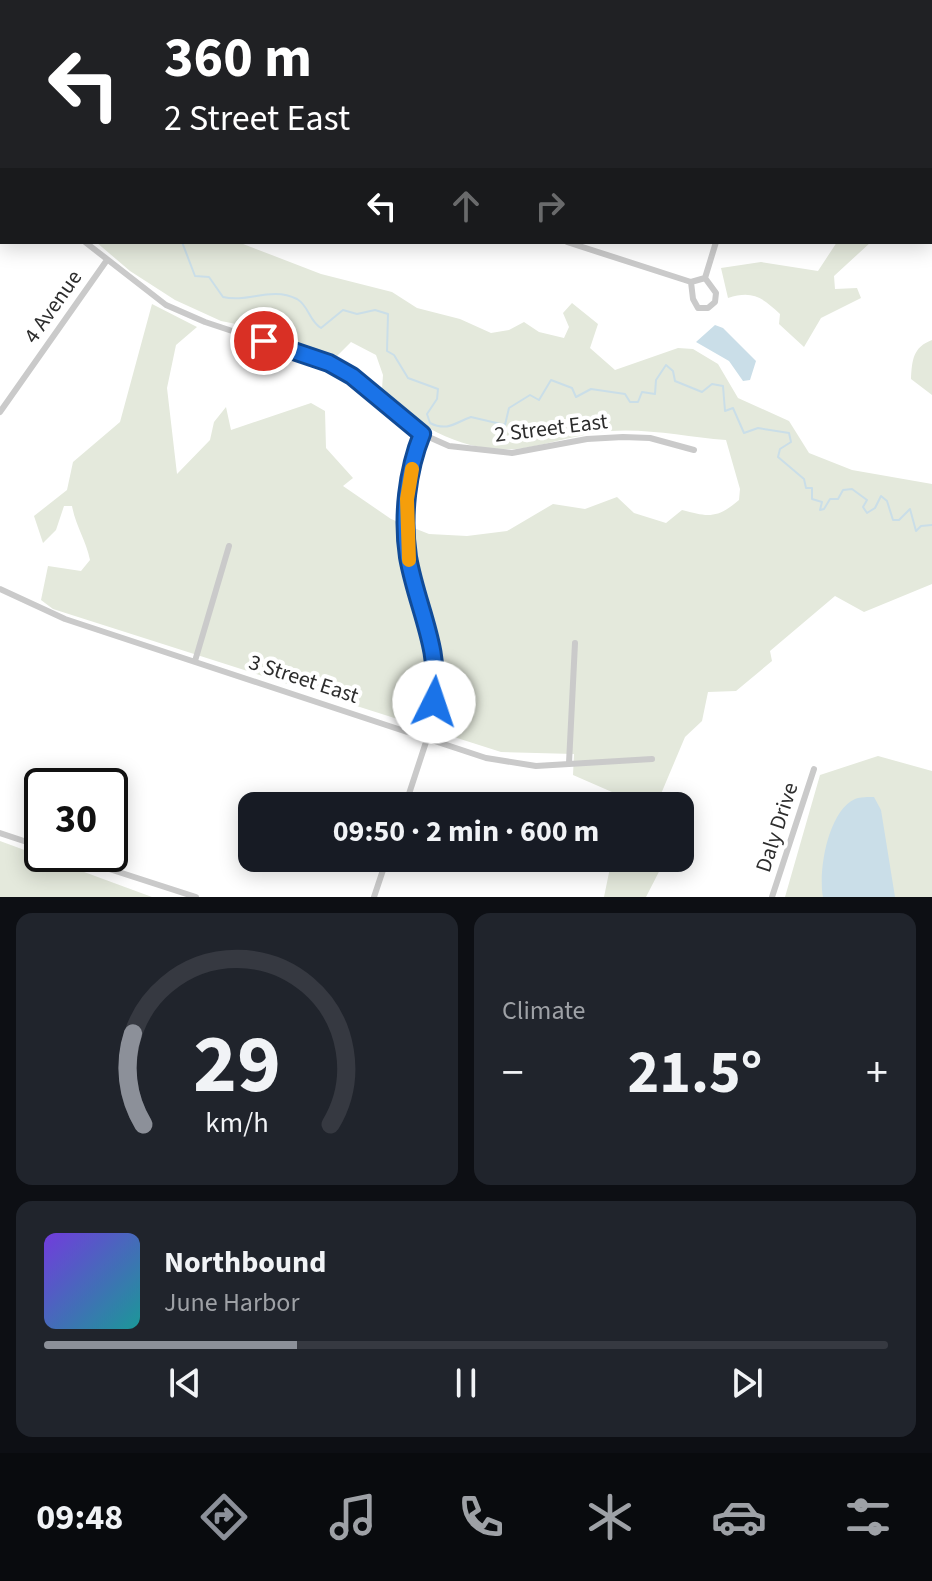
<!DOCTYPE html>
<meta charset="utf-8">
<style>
:root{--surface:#171b24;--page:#20242c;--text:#f1f3f6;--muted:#9ea1a6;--line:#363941;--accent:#8c9099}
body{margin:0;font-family:"Source Sans 3",sans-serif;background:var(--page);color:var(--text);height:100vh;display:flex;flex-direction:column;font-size:30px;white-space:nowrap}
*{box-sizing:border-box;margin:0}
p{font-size:26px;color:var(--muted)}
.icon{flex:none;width:44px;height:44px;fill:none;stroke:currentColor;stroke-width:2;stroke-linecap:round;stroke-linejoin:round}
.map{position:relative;height:897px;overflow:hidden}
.details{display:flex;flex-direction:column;gap:16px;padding:16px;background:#0d0f14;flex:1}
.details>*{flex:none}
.banner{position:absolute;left:0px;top:0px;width:932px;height:244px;box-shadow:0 4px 20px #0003;background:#202124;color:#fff;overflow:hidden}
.speed{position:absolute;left:24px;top:768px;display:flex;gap:16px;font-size:40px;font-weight:700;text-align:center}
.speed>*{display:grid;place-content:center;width:104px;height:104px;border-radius:50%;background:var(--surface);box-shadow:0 4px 20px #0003;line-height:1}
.speed .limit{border:4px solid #111;border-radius:12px;background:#fff;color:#111}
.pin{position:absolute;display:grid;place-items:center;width:68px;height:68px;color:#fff;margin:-34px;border:4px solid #fff;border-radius:50%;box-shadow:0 2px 8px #0007}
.me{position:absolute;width:88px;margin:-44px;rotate:4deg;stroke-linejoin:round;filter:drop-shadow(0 0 6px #0008)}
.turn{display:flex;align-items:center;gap:28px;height:168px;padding:0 32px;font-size:36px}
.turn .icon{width:104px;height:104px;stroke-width:2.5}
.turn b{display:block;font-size:56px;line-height:68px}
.lanes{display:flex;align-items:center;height:76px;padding:0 32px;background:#0003;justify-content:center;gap:40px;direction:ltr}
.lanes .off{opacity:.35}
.big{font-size:60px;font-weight:700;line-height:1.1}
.details .widget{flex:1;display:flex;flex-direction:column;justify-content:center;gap:12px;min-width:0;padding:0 28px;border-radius:16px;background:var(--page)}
.details .dial{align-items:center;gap:0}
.dial svg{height:208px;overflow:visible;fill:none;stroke:var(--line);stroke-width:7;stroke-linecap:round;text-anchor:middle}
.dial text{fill:var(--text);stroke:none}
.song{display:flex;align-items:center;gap:24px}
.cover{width:96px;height:96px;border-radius:12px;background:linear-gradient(135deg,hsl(260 70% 55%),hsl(180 70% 35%))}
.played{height:8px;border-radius:4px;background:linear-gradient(90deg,var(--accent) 30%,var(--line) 30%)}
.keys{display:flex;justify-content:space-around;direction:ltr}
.heat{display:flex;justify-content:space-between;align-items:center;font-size:44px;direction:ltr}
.details .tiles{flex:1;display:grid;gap:16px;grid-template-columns:1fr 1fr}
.widget:last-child{grid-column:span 2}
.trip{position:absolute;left:238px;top:792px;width:456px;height:80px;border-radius:16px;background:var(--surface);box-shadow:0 4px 20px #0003;font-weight:700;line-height:80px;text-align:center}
.dock{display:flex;height:128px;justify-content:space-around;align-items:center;background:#090b0e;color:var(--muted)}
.dock .icon{width:56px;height:56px}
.dock .active{color:var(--accent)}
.dock b{font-size:36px;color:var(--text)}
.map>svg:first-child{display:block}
.green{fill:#e4e9dc}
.water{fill:#cadee8}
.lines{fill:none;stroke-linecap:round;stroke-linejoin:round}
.stream{stroke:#cadee8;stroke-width:2}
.minor{stroke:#cacaca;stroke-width:6}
.route-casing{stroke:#114b97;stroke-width:20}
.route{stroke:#1a73e8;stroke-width:14}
.slow{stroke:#f59e0b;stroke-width:14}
.labels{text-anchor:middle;stroke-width:8;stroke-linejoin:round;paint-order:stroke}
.street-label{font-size:22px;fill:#2d2d2d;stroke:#fff}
</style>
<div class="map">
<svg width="932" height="897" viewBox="0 0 932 897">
<rect width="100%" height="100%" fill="#fff"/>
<path class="green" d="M96,242h142l83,32 71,18 25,16 43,11 31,14 18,-3 15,-8 15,10 25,6 5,-11 -6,-14 9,-10 26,21 -8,24 25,22 63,-22 15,1 25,15 20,34 51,23 20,32 43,17 80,14v100l-68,28 -29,-16 -65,55 2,10 -36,30 -28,1 -6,29 -17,16 -27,64 1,5h-29l-2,-7 -55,-24 1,-21 -73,-2 -448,-143 -12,-9 7,-34 33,5 9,-11c-4,-20 -14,-33 -18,-54h-8l-8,24 -13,13 -9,-27 33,-26 6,-28 47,-40 32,-118 45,23 -21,18 -9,43 10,86 33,-34 4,-18 12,-15 5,23 80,-27 14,8 1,37 27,30 -10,8 48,33 38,15 38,2 40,-5 46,-27 32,5 32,-12 17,16 32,10 16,-13c26,7 35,9 57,-10l1,-11 -14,-49c-38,-3 -78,-12 -117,-9 -29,3 -56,12 -85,17 -53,8 -108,-19 -142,-59l1,-14 -7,-20 -25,-13 -15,15 -70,-27 -45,-9 -46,-21 -45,-29z
M837,242h34l-37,34 1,13 22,-1 4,10 -40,20 -17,29 -25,-23 1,-10c-18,-17 -28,-24 -52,-16l-7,-30 40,-6 57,9z
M932,340v55l-21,-16c1,-19 2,-32 21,-39z
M878,756l54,15v126h-147l35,-122z
M0,841l152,56h-152z
M612,858h54l-20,39h-42z"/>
<path class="water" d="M715,325l8,3 33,33 -6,19 -7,1 -14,-20 -33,-19z
M874,797l7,13 14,87h-72c-5,-26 5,-86 32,-98 5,-2 14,-2 19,-2z"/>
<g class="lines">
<path class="stream" d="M100,2l1,-2
M0,153h2
M182,242l13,34 14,1 14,20c25,6 48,-11 74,2 12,7 12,22 24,29l22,-18 14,4 18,-4 13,4 -1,37 7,4 14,23 30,11 -1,10 -10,15 3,9c18,9 26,-1 41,-6l34,8 4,-17 21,-13 9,5 12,-20 21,8 4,9 15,-8 34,5 5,8h8l4,-10 13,2 1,-14 10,-15 7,6 2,10 27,11 10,-8 11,2 2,25 8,-3 11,25 14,-5 31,5 2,9 -11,7 -2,8 26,22 2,9h6v11l10,3 -2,8 4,-1 6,-10h8l5,-9 9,-1 15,11 -4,7 4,6 8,-5 6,-12 6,5 6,19h6l11,-11 6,22 5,-5 11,-1"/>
<path class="minor" d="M54,2l1,-2
M303,2l2,-2
M547,2l1,-2
M801,2l1,-2
M0,186l2,1
M85,242l81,63 39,17 124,41 23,13 70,58 27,12 63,7 75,-14 36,-2 27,1 44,12
M567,242l124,40 14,-4
M705,278l11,-36
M691,282l2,17 5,9h10l7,-6 1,-9 -11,-15
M0,412l107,-152
M0,589l65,30 421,139 50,8 116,-7
M195,661l34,-115
M569,763l6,-120
M405,806l22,-67 10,-63 -31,-140 1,-37 15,-65
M0,833l42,14
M63,854l133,43
M374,897l13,-39
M772,897l42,-128"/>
</g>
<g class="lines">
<defs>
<path id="route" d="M264,341l65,22 23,13 70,58c-15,37 -20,83 -14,123 9,51 33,91 26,145"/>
</defs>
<use href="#route" class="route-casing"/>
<use href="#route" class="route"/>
<path class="slow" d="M409,560l-2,-61 5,-30"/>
</g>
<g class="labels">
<g class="street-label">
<text transform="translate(52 306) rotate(-55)" y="8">4 Avenue</text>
<text transform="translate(551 427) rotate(-7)" y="8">2 Street East</text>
<text transform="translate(304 678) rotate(18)" y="8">3 Street East</text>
<text transform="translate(776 827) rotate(-72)" y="8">Daly Drive</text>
</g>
</g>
</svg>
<div class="speed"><div class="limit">30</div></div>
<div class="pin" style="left:264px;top:341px;background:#d93025"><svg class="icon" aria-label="arrive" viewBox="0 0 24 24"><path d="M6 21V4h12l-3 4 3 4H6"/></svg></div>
<svg class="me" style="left:434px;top:702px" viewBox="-20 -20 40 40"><circle r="19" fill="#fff"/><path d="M0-13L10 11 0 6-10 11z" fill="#1a73e8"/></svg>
<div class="trip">09:50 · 2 min · 600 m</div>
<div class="banner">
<div class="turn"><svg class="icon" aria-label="left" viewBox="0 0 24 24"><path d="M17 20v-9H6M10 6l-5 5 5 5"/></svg><div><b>360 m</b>2 Street East</div></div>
<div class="lanes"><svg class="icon" aria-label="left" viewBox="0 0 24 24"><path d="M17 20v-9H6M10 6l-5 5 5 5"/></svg><svg class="icon off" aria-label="ahead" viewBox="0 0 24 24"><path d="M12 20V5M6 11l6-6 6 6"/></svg><svg class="icon off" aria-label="right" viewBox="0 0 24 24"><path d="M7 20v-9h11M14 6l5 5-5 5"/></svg></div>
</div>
</div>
<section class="details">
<div class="tiles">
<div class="widget dial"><svg viewBox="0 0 100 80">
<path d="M14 69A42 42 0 1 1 86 69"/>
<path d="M14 69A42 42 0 0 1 10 34" stroke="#8c9099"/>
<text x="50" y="56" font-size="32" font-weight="700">29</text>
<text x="50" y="72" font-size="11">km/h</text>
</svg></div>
<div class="widget"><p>Climate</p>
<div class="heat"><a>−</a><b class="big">21.5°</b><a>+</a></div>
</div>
<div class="widget">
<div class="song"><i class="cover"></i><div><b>Northbound</b><p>June Harbor</p></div></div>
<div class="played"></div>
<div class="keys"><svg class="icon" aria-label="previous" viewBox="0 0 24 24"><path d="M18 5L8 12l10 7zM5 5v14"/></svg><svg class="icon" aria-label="pause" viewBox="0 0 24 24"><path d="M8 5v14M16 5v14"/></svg><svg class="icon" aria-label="next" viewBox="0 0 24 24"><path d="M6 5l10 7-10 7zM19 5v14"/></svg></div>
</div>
</div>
</section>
<nav class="dock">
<b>09:48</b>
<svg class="icon active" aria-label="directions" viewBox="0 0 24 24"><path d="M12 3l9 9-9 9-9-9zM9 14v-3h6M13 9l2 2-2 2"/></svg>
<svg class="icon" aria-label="music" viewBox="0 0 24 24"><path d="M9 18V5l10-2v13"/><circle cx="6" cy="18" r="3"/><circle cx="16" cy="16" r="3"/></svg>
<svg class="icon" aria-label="phone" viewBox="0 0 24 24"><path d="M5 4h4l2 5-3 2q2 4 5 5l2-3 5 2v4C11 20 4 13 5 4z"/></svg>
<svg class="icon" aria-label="climate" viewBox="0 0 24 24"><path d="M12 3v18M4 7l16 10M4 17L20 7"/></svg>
<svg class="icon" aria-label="car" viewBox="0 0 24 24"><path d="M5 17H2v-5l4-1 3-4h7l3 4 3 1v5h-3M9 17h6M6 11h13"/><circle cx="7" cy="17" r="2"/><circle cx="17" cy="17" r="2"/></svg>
<svg class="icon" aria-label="filters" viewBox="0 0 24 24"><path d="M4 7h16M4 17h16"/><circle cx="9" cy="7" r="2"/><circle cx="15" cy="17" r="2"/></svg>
</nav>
